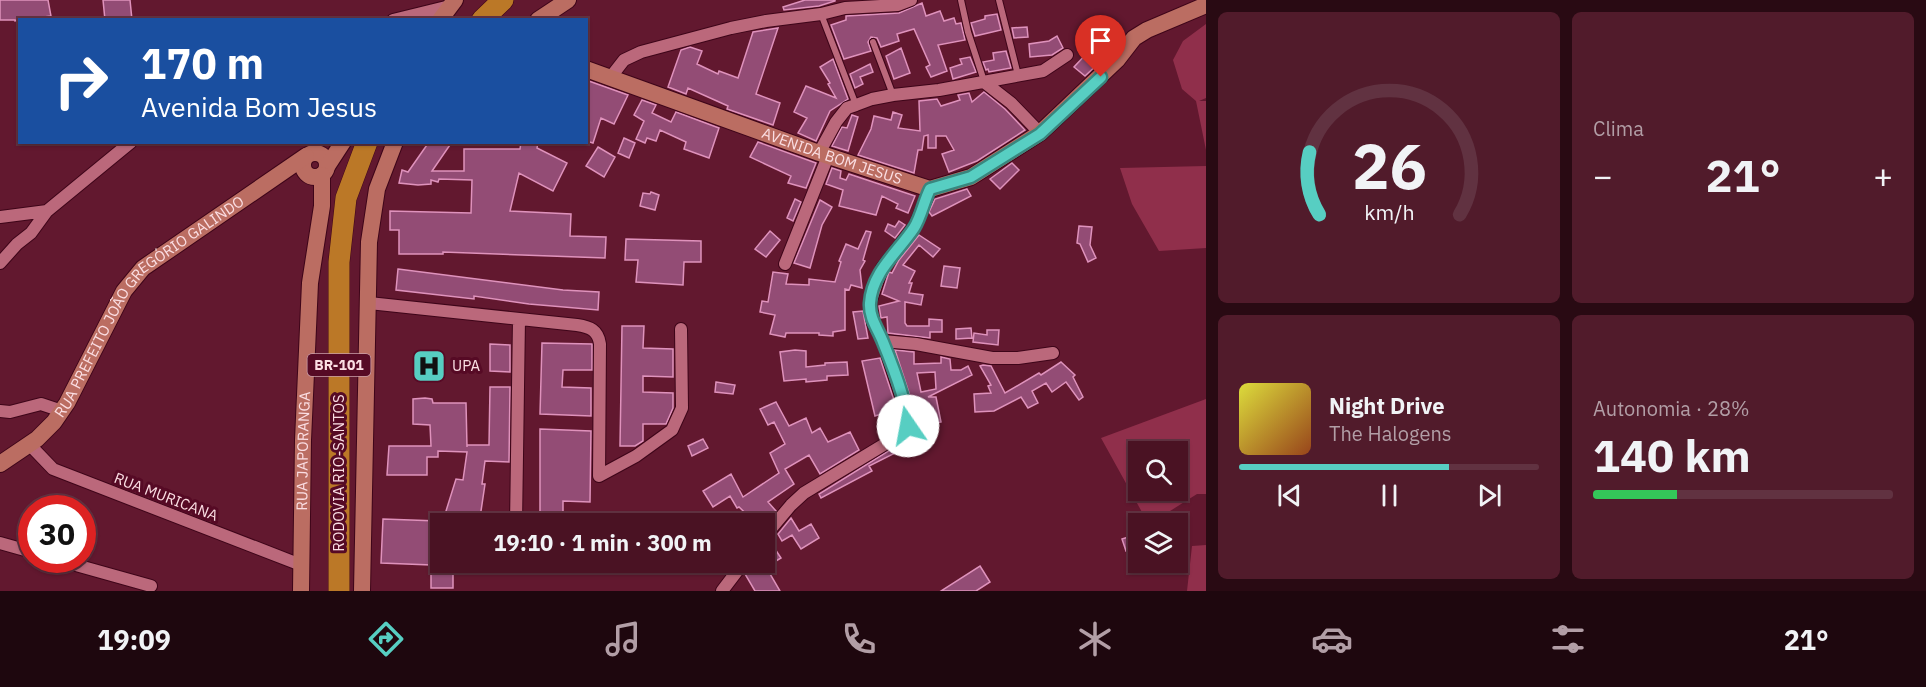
<!DOCTYPE html>
<html lang="pt">
<meta charset="utf-8">
<style>
:root{--surface:#4a1223;--page:#511b2b;--text:#f1f3f6;--muted:#b29ea6;--line:#613241;--accent:#57cec2}
body{margin:0;font-family:"IBM Plex Sans",sans-serif;background:var(--page);color:var(--text);height:100vh;display:flex;flex-direction:column;font-size:22px;white-space:nowrap}
*{box-sizing:border-box;margin:0}
p{font-size:20px;color:var(--muted)}
.icon{flex:none;width:33px;height:33px;fill:none;stroke:currentColor;stroke-width:2;stroke-linecap:round;stroke-linejoin:round}
.map{position:relative;flex:1;overflow:hidden}
.drawer{display:flex;flex-direction:column;gap:12px;padding:12px;background:#290a13;width:720px}
.drawer>*{flex:none}
.top-card{position:absolute;left:18px;top:18px;width:570px;height:126px;border-radius:0px;box-shadow:0 2px 4px #0004,0 0 0 2px var(--line);background:#1a4fa0;color:#fff;overflow:hidden}
.buttons{position:absolute;left:1128px;top:441px;display:grid;gap:12px}
.buttons a{display:grid;place-items:center;width:60px;height:60px;border-radius:0px;background:var(--surface);box-shadow:0 2px 4px #0004,0 0 0 2px var(--line);font-size:30px}
.speed{position:absolute;left:18px;top:495px;display:flex;gap:12px;font-size:30px;font-weight:700;text-align:center}
.speed>*{display:grid;place-content:center;width:78px;height:78px;border-radius:50%;background:var(--surface);box-shadow:0 2px 4px #0004,0 0 0 2px var(--line);line-height:1}
.speed .limit{border:9px solid #d22;background:#fff;color:#111}
.pin{position:absolute;display:grid;place-items:center;width:51px;height:51px;color:#fff;margin:-62px -26px;border-radius:50% 50% 50% 0;rotate:-45deg;box-shadow:0 0 6px #0007}
.pin .icon{rotate:45deg}
.me{position:absolute;width:66px;margin:-33px;rotate:348deg;stroke-linejoin:round;filter:drop-shadow(0 0 4px #0008)}
.turn{display:flex;align-items:center;gap:21px;height:126px;padding:0 24px;font-size:27px}
.turn .icon{width:78px;height:78px;stroke-width:2.5}
.turn b{display:block;font-size:42px;line-height:51px}
.big{font-size:45px;font-weight:800;line-height:1.1}
.drawer .card{flex:1;display:flex;flex-direction:column;justify-content:center;gap:9px;min-width:0;padding:0 21px;border-radius:9px;background:var(--page)}
.drawer .dial{align-items:center;gap:0}
.dial svg{height:156px;overflow:visible;fill:none;stroke:var(--line);stroke-width:7;stroke-linecap:round;text-anchor:middle}
.dial text{fill:var(--text);stroke:none}
.song{display:flex;align-items:center;gap:18px}
.cover{width:72px;height:72px;border-radius:9px;background:linear-gradient(135deg,hsl(60 70% 55%),hsl(20 70% 35%))}
.played{height:6px;border-radius:3px;background:linear-gradient(90deg,var(--accent) 70%,var(--line) 70%)}
.keys{display:flex;justify-content:space-around;direction:ltr}
.heat{display:flex;justify-content:space-between;align-items:center;font-size:33px;direction:ltr}
.charge{height:9px;border-radius:4px;background:linear-gradient(90deg,#34c759 28%,var(--line) 0)}
.drawer .tiles{flex:1;display:grid;gap:12px;grid-template-columns:repeat(2,1fr)}
.trip{position:absolute;left:430px;top:513px;width:345px;height:60px;border-radius:0px;background:var(--surface);box-shadow:0 2px 4px #0004,0 0 0 2px var(--line);font-weight:800;line-height:60px;text-align:center}
.tab-bar{display:flex;height:96px;justify-content:space-around;align-items:center;background:#1e070e;color:var(--muted)}
.tab-bar .icon{width:42px;height:42px}
.tab-bar .selected{color:var(--accent)}
.tab-bar b{font-size:27px;color:var(--text)}
main{display:flex;flex:1;min-height:0}
.map>svg:first-child{display:block}
.green{fill:#902f4b;fill-rule:evenodd}
.building{fill:#934c75;stroke:#df92bc;stroke-width:1.5;fill-rule:evenodd}
.lines{fill:none;stroke-linecap:round;stroke-linejoin:round}
.lane-casing{stroke:#3e0519;stroke-width:8}
.street-casing{stroke:#3e0519;stroke-width:14}
.secondary-casing{stroke:#3e0519;stroke-width:18}
.highway-casing{stroke:#3e0519;stroke-width:22}
.lane{stroke:#bb687b;stroke-width:6}
.street{stroke:#bb687b;stroke-width:12}
.secondary{stroke:#bb6d62;stroke-width:16}
.highway{stroke:#bb7827;stroke-width:21}
.route-casing{stroke:#39867e;stroke-width:15}
.route{stroke:#57cec2;stroke-width:10}
.labels{text-anchor:middle;stroke-width:6;stroke-linejoin:round;paint-order:stroke}
.shield{fill:#560a25;stroke:#ca9eaa;stroke-width:1.5}
.shield-label{font-size:14px;font-weight:bold;fill:#fbdee3}
.street-label{font-size:15px;fill:#fbdee3;stroke:#560a25}
.poi-label{font-size:15px;fill:#fbdee3;stroke:#560a25;text-anchor:start}
</style>
<main>
<div class="map">
<svg width="1206" height="591" viewBox="0 0 1206 591">
<rect width="100%" height="100%" fill="#62182f"/>
<path class="green" d="M1206,24v74l-7,3h7v49l-10,-49 -14,-12 -9,-29 10,-19z
M1206,166v82l-47,3 -27,-47 -12,-36z
M1206,399v95h-9l-46,29h-3l-47,-85zM1138,452h40v38h-40z
M1206,545v46h-19l5,-45z"/>
<path class="building" d="M0,0h48l3,16 -36,5v-1h-15z
M103,0h27l2,20h-27z
M805,0h30v1l-16,5 -35,4 -1,-3z
M922,3l4,13 14,-5 4,10 10,-3 2,6 5,-1 4,17 -27,5 9,26 -16,6 -5,-10 4,-2 -16,-36 -17,5 2,7 -18,6 -4,-9 -6,-1 -3,5 3,9 -27,8 -13,-34 15,-5v-4l53,-3z
M997,14l4,16 -26,6 -4,-13 14,-4v-3z
M1027,27l1,10 -14,1 -2,-10z
M778,28l-22,66 24,9 -7,22 -46,-16 1,-3 -40,-18 -2,6 -18,-7 13,-37 9,-3 12,4 -5,13 21,10 1,-3 19,7 15,-46z
M1057,36l6,12 -11,7 -22,2 -1,-13 20,-3z
M901,48l9,25 -16,6 -8,-23z
M1006,51l5,17 -22,4 -1,-3 -2,1 -3,-8 11,-2 -1,-7z
M1089,51l12,10 -16,15 -11,-9z
M970,57l6,15 -23,7 -3,-11 12,-4 -2,-5z
M833,59l15,40 -18,12 -14,30 -18,-8 9,-15 -13,-6 12,-26 30,12 -8,-14 2,-1 -10,-16z
M870,64l3,8 -13,5 3,7 -8,4 -5,-14z
M586,80l42,15 -14,29 -13,-6 -8,25 -7,-2z
M984,92l21,17 20,21 -48,31 -28,11 -7,-18 12,-4 -8,-14h-10v12h-8v-13l-4,1 -2,14h-4l-4,23 -56,-18 13,-26 3,-13 17,4 2,-8 9,3 -4,13 22,3 -1,-30 18,-2 4,7 19,-6 -2,-5 11,-2 3,9z
M642,100l14,5 -4,8 19,9 5,-10 43,16 -10,30 -25,-9 2,-7 -26,-12 -4,11 -9,-3 -2,5 -9,-4 8,-18 -10,-6z
M852,115l6,2 -10,34 -16,-5 10,-19 5,1z
M624,138l11,5 -6,15 -11,-5z
M429,142h23l-20,29h32v-22h56l1,-7h17l-1,6 30,15 -14,28 -34,-18 -9,38 61,3 -1,22 36,1 -1,21 -162,-6v2h-44v-24h-9v-19l81,2 1,-33 -33,-1 -1,3 -7,-2v4l-13,1 -19,-2 3,-13 6,2z
M758,142l58,21 -10,25 -18,-5 3,-7 -41,-19z
M598,147l17,10 -11,20 -18,-11z
M1012,163l7,7 -19,19 -10,-10z
M832,168l9,3 -1,7 6,2 3,-6 66,22 -7,17 -12,-5 2,-4 -16,-8 -6,19 -37,-9 4,-16 -17,-6z
M967,189l4,7 -39,20 -3,-4 6,-13z
M651,192l8,3 -4,15 -15,-4 3,-13 7,1z
M795,199l6,3 -8,19 -6,-3z
M820,200l12,7 -10,18 -12,43 -16,-5z
M899,221l6,4 -10,13 -10,-7 3,-7 7,3z
M1079,226l13,1 -2,18 6,13 -8,4 -8,-18 -3,-1z
M770,231l10,9 -14,17 -11,-8z
M866,231l5,1 -8,28 2,1 -5,9 2,18 -11,-3 -2,5 -4,-1v41l-12,2v4l-14,-1v-2h-33l-1,4 -15,-3 5,-19 -15,-3 2,-11 6,1 5,-30 15,2 -2,10 23,1v-6l26,3 6,-20 -2,-1 7,-17 12,5z
M919,235l21,14 -7,8 -14,-12 -16,20 12,6 -6,12h3l-3,10 14,2 -2,10 -16,-3v21l2,3h22v-7l13,1v12h-12v6l-42,-5 -1,-16 -6,1 -2,-12 20,-5 -17,-7 7,-22 3,1 7,-13z
M626,239l75,2v21h-17l-1,23 -47,-3 2,-22h-13z
M944,266l16,2 -3,20 -16,-2z
M398,269l165,21 36,2 -1,18 -69,-6 -55,-8v3l-78,-9z
M863,311l5,27 -10,1 -5,-27z
M622,326h22l-1,22 30,1v28l-30,-1v16l30,1v15l-7,16h-23v17l-8,5h-15z
M971,328l1,10 -16,1v-10z
M987,330h12l-1,15 -25,-3 1,-9 13,2z
M542,343l50,1v26h-29l-1,17 29,1v28l-51,-2z
M490,344l20,1v27l-20,-1z
M795,350l11,1v16l19,-2v-2l22,-1 1,13 -21,1v4l-21,2v-3l-22,2 -4,-29z
M895,350l19,2v12l27,-1v-6l9,2 1,11h10l7,-4 4,9 -44,22h8l5,25 -17,4 -11,-30h-3zM935,372l1,17 -15,3 -4,-19z
M880,358l17,51 -22,7 -13,-55z
M1061,362l14,13 -2,2 10,20 -4,3 -13,-18 -14,10 -6,-9 -14,8 6,12 -10,5 -7,-11 -27,14 -19,1 -1,-18 17,-1 -3,-7 3,-1 -11,-19 3,-1 8,1 14,27 34,-20 2,2z
M716,382l19,3 -2,9 -18,-2z
M490,387h20l-1,75 -24,-1 -3,23h3l-4,27 2,13h-37v-13l10,-32 7,1 4,-28 -29,-1v6h-11v18h-40l2,-29h42l-1,-21 -17,-1v-25l12,-1 7,1 1,4h33l1,44v-2h22z
M776,402l13,24 17,-8 6,15 8,-5 8,14 22,-10 9,18 -39,24 -11,-19 -24,14 9,15 -26,18 8,9 -11,13h-8l-18,-17 -2,1 -7,-12 -17,11 -10,-16 28,-17 12,23 36,-24 -9,-20 15,-9 -11,-22 -6,3 -8,-16z
M540,429l51,2 -1,71 -27,-1v23h-23z
M703,439l5,9 -16,8 -4,-10z
M906,440l3,6 -40,20 3,5 -51,27 -2,-4z
M791,518l8,13 12,-7 8,14 -18,11 -9,-14 -10,6 -4,-7z
M383,519l55,2 -2,44h17v23h-22v-23l-50,-2z
M1138,534v13l-12,4 -4,-12z
M775,549l6,9 -15,9 14,24h-25l-10,-17 18,-12 2,4v-11z
M980,566l10,16 -14,9h-35z"/>
<g class="lines">
<defs>
<path id="lane" d="M961,0l7,32 16,49
M999,0l19,75
M821,14l35,91
M873,42l20,53"/>
<path id="street" d="M393,20l57,-14
M610,78l14,-18 17,-8 90,-24 35,-7 55,-7 24,-6 53,-3 13,-5
M984,82l27,21 29,30
M819,153l17,-31 11,-14 9,-3 16,-6 21,-4 46,-5 104,-19 24,-16
M0,217l47,-6
M0,263l17,-19 14,-11 16,-22 84,-69
M785,264l43,-108
M369,303l208,22c13,2 21,5 23,19l-1,132 37,-20 36,-26 10,-22 -1,-79
M883,341l33,3 76,14h26l35,-5
M0,411l10,1 31,-8 21,7
M29,444l24,25 248,96
M516,524l3,-205
M765,536l26,-31 13,-12 96,-58 8,-9v-10l-25,-75 -10,-18 -3,-20 12,-35 33,-42 15,-37
M0,543l32,9
M58,560l93,26
M722,591l22,-29"/>
<g id="secondary">
<path d="M440,20l15,-20"/>
<path d="M538,20l30,-20"/>
<path id="s1" d="M586,69l233,84 111,36 41,-12 69,-44 77,-73 17,-22 13,-8 59,-25"/>
<circle cx="315" cy="165" r="12"/>
<path d="M328,165l15,-23"/>
<path id="s2" d="M0,464l37,-25 17,-17 13,-19 57,-112 19,-23 163,-112"/>
<path id="s3" d="M301,591l2,-151 7,-157 12,-77v-31"/>
<path d="M362,591l7,-349 8,-53 18,-47"/>
</g>
<path id="highway" d="M482,20l21,-20
M339,591v-329l7,-64 21,-56"/>
</defs>
<use href="#lane" class="lane-casing"/>
<use href="#street" class="street-casing"/>
<use href="#secondary" class="secondary-casing"/>
<use href="#highway" class="highway-casing"/>
<use href="#lane" class="lane"/>
<use href="#street" class="street"/>
<use href="#secondary" class="secondary"/>
<use href="#highway" class="highway"/>
</g>
<g class="lines">
<defs>
<path id="route" d="M908,426c0,-22 -16,-62 -25,-84 -5,-13 -14,-24 -13,-39 2,-31 28,-51 44,-75 7,-11 10,-27 16,-39l41,-12 69,-43 61,-57"/>
</defs>
<use href="#route" class="route-casing"/>
<use href="#route" class="route"/>
</g>
<defs>
<symbol id="hospital-square" viewBox="-11 -11 22 22"><rect x="-9" y="-9" width="18" height="18" rx="4" fill="#57cec2" stroke="#560a25"/><path d="M-5-5h3v3.5h4V-5h3V5h-3V1.5h-4V5h-3Z" fill="#111"/></symbol>
</defs>
<g fill-rule="evenodd">
<use href="#hospital-square" x="410" y="347" width="38" height="38"/>
</g>
<g class="labels">
<rect class="shield" x="307.5" y="354" width="63" height="22" rx="4.5"/>
<g class="shield-label">
<text x="339" y="370">BR-101</text>
</g>
<g class="street-label">
<text dy="5" stroke="none"><textPath href="#s1" startOffset="261">AVENIDA BOM JESUS</textPath></text>
<text dy="5" stroke="none"><textPath href="#s2" startOffset="222">RUA PREFEITO JOÃO GREGÓRIO GALINDO</textPath></text>
<text dy="5" stroke="none"><textPath href="#s3" startOffset="140">RUA JAPORANGA</textPath></text>
<text transform="translate(339 473) rotate(-90)" y="5">RODOVIA RIO-SANTOS</text>
<text transform="translate(166 497) rotate(21)" y="5">RUA MURICANA</text>
</g>
<g class="poi-label">
<text x="452" y="371">UPA</text>
</g>
</g>
</svg>
<div class="buttons">
<a><svg class="icon" aria-label="search" viewBox="0 0 24 24"><circle cx="10" cy="10" r="6"/><path d="M15 15l6 6"/></svg></a>
<a><svg class="icon" aria-label="layers" viewBox="0 0 24 24"><path d="M12 4l9 5-9 5-9-5zM3 14l9 5 9-5"/></svg></a>
</div>
<div class="speed"><div class="limit">30</div></div>
<div class="pin" style="left:1101px;top:77px;background:#d93025"><svg class="icon" aria-label="arrive" viewBox="0 0 24 24"><path d="M6 21V4h12l-3 4 3 4H6"/></svg></div>
<svg class="me" style="left:908px;top:426px" viewBox="-20 -20 40 40"><circle r="19" fill="#fff"/><path d="M0-13L10 11 0 6-10 11z" fill="#57cec2"/></svg>
<div class="trip">19:10 · 1 min · 300 m</div>
<div class="top-card">
<div class="turn"><svg class="icon" aria-label="right" viewBox="0 0 24 24"><path d="M7 20v-9h11M14 6l5 5-5 5"/></svg><div><b>170 m</b>Avenida Bom Jesus</div></div>
</div>
</div>
<section class="drawer">
<div class="tiles">
<div class="card dial"><svg viewBox="0 0 100 80">
<path d="M14 69A42 42 0 1 1 86 69"/>
<path d="M14 69A42 42 0 0 1 9 37" stroke="#57cec2"/>
<text x="50" y="56" font-size="32" font-weight="700">26</text>
<text x="50" y="72" font-size="11">km/h</text>
</svg></div>
<div class="card"><p>Clima</p>
<div class="heat"><a>−</a><b class="big">21°</b><a>+</a></div>
</div>
<div class="card">
<div class="song"><i class="cover"></i><div><b>Night Drive</b><p>The Halogens</p></div></div>
<div class="played"></div>
<div class="keys"><svg class="icon" aria-label="previous" viewBox="0 0 24 24"><path d="M18 5L8 12l10 7zM5 5v14"/></svg><svg class="icon" aria-label="pause" viewBox="0 0 24 24"><path d="M8 5v14M16 5v14"/></svg><svg class="icon" aria-label="next" viewBox="0 0 24 24"><path d="M6 5l10 7-10 7zM19 5v14"/></svg></div>
</div>
<div class="card"><p>Autonomia · 28%</p><b class="big">140 km</b><div class="charge"></div></div>
</div>
</section>
</main>
<nav class="tab-bar">
<b>19:09</b>
<svg class="icon selected" aria-label="directions" viewBox="0 0 24 24"><path d="M12 3l9 9-9 9-9-9zM9 14v-3h6M13 9l2 2-2 2"/></svg>
<svg class="icon" aria-label="music" viewBox="0 0 24 24"><path d="M9 18V5l10-2v13"/><circle cx="6" cy="18" r="3"/><circle cx="16" cy="16" r="3"/></svg>
<svg class="icon" aria-label="phone" viewBox="0 0 24 24"><path d="M5 4h4l2 5-3 2q2 4 5 5l2-3 5 2v4C11 20 4 13 5 4z"/></svg>
<svg class="icon" aria-label="climate" viewBox="0 0 24 24"><path d="M12 3v18M4 7l16 10M4 17L20 7"/></svg>
<svg class="icon" aria-label="car" viewBox="0 0 24 24"><path d="M5 17H2v-5l4-1 3-4h7l3 4 3 1v5h-3M9 17h6M6 11h13"/><circle cx="7" cy="17" r="2"/><circle cx="17" cy="17" r="2"/></svg>
<svg class="icon" aria-label="filters" viewBox="0 0 24 24"><path d="M4 7h16M4 17h16"/><circle cx="9" cy="7" r="2"/><circle cx="15" cy="17" r="2"/></svg>
<b>21°</b>
</nav>
